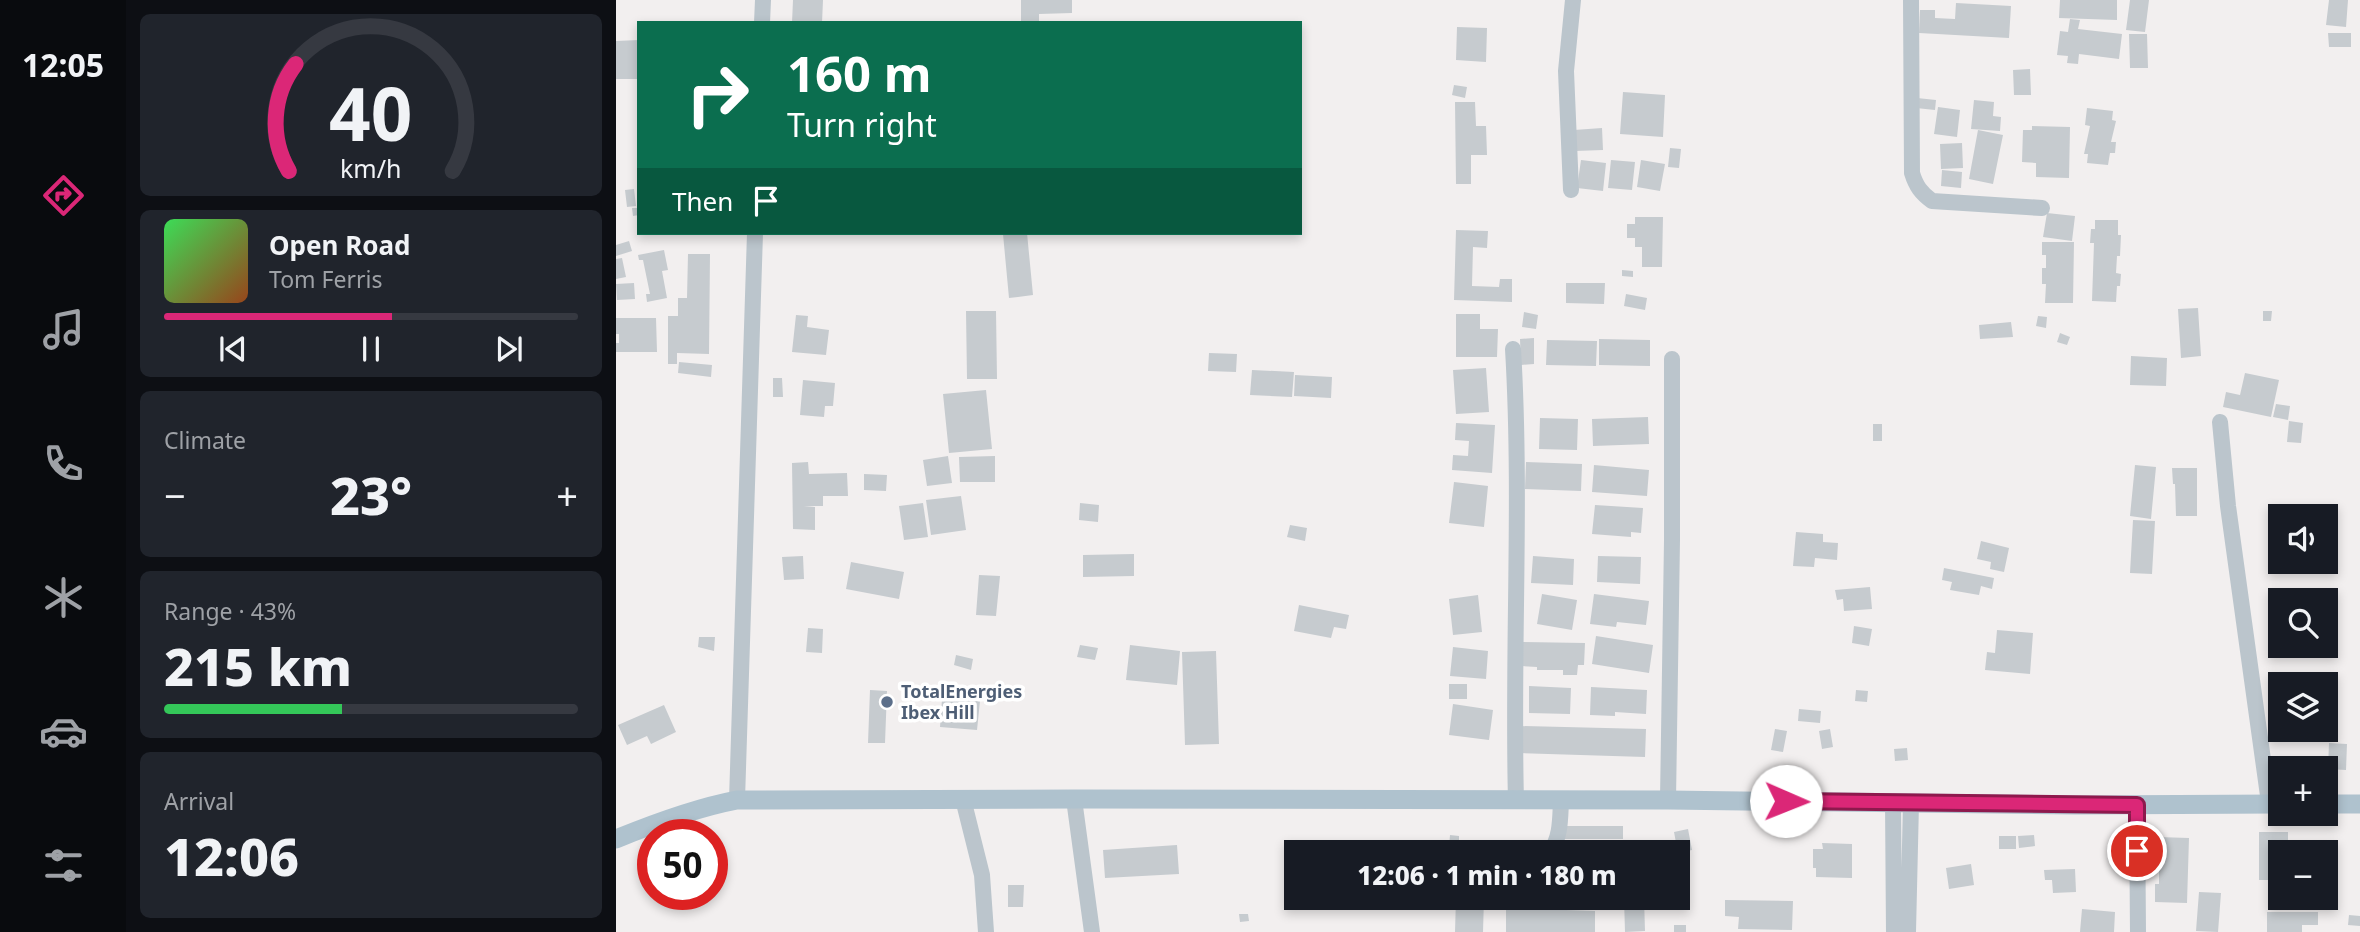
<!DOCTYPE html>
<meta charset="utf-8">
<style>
:root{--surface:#171b24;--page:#20242c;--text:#f1f3f6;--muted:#9ea1a6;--line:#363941;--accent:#db2777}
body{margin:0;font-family:"Noto Sans",sans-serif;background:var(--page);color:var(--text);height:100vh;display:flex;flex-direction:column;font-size:26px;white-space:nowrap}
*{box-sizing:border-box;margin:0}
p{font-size:23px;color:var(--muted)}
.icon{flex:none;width:38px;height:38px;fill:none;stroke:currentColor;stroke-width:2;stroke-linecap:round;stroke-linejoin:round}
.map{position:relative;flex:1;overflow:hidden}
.panel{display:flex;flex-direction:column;gap:14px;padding:14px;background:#0d0f14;width:490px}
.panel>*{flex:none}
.guide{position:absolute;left:21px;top:21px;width:665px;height:214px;border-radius:0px;box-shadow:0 4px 10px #0003;background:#0b6e4f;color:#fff;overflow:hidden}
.tools{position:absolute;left:1652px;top:504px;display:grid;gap:14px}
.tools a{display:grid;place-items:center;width:70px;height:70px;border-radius:0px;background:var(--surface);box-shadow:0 4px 10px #0003;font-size:35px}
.speed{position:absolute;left:21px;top:819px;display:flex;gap:14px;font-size:35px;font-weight:700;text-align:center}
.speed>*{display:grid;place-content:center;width:91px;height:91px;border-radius:50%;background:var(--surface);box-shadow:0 4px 10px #0003;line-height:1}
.speed .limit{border:10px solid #d22;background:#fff;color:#111}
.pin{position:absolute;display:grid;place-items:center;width:60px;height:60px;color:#fff;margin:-30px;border:4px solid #fff;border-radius:50%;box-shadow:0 2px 7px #0007}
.me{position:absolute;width:77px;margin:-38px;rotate:91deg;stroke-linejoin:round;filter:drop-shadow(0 0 5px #0008)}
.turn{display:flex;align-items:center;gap:24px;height:147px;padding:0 35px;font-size:32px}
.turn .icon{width:91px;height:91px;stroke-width:2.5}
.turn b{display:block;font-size:49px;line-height:60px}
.then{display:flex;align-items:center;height:66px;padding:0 35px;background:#0003;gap:14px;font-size:26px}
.big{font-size:52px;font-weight:800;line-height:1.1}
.panel .widget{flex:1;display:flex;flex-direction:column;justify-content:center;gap:10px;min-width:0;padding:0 24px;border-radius:10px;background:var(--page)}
.panel .dial{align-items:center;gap:0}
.dial svg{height:182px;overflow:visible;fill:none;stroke:var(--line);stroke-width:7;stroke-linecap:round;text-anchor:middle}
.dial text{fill:var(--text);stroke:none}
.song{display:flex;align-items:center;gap:21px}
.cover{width:84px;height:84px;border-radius:10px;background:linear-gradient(135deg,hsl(130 70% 55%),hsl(20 70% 35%))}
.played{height:7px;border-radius:4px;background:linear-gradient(90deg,var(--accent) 55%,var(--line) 55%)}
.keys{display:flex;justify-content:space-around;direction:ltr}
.heat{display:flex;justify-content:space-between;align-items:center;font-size:38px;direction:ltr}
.charge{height:10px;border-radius:5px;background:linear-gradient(90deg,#34c759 43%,var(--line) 0)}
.trip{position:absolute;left:668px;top:840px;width:406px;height:70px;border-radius:0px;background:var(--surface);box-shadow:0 4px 10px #0003;font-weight:800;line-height:70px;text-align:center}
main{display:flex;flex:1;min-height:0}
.dock{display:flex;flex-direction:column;width:126px;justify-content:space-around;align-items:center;background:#090b0e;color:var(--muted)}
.dock .icon{width:49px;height:49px}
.dock .current{color:var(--accent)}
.dock b{font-size:32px;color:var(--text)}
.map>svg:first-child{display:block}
.building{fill:#c6cbcf}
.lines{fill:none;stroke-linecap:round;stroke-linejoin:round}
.minor{stroke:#bbc5cc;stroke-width:16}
.major{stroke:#afc2ce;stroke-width:19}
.route-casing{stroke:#8e194d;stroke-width:18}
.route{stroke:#db2777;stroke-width:12}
.service-dot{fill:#5c6f8a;stroke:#fff;stroke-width:2.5}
.labels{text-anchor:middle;stroke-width:7;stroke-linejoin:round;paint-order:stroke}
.service-label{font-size:18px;font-weight:bold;fill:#4e5e75;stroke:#fff;text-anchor:start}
</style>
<main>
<nav class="dock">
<b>12:05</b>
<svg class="icon current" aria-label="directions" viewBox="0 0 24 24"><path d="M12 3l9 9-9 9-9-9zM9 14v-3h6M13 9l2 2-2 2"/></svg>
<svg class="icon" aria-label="music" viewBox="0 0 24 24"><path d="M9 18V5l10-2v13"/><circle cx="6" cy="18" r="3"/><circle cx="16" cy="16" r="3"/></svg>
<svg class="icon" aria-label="phone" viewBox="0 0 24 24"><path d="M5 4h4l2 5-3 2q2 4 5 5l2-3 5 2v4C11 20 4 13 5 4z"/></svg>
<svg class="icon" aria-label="climate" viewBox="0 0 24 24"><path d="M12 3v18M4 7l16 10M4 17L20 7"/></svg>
<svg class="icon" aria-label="car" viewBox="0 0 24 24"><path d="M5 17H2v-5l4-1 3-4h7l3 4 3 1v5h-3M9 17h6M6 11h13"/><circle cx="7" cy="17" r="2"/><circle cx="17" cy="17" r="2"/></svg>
<svg class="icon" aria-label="filters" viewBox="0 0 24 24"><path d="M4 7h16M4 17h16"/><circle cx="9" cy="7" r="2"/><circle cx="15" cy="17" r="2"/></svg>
</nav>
<section class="panel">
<div class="widget dial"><svg viewBox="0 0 100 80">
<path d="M14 69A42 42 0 1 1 86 69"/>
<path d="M14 69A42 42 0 0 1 17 22" stroke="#db2777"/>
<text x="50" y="56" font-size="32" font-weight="700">40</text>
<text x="50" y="72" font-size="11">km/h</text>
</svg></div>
<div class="widget">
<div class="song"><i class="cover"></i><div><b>Open Road</b><p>Tom Ferris</p></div></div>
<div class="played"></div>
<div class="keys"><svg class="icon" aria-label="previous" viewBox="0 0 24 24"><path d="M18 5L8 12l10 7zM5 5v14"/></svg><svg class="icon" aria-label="pause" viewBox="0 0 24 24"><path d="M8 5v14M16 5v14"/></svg><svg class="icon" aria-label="next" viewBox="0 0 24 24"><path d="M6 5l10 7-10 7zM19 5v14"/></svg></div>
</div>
<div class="widget"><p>Climate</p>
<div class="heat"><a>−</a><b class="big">23°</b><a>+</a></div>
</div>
<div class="widget"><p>Range · 43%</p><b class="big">215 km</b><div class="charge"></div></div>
<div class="widget"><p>Arrival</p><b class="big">12:06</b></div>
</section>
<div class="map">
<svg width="1744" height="932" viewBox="0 0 1744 932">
<rect width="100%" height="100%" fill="#f2efef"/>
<path class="building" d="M177,0h30l-1,23h-30z
M405,0h51v13l-33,1v9h-18z
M1444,0h57v20l-58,-2z
M1514,0h19l-4,32 -19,-2z
M1713,0h19l-2,27 -20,-2z
M1340,3l55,3 -2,32 -90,-5 1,-23h15v8l20,1z
M1454,19l10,1 -2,9 44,5 -3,25 -40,-5 -1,10 -11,-1 1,-7 -11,-1 3,-24 8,1z
M841,27l30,1 -1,34 -30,-2z
M1712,33h23v14h-22z
M1513,34h18l1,34h-18z
M23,40v39h-23v-38z
M1414,69l1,26h-17l-1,-25z
M838,85l13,2 -2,11 -13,-3z
M1007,92l42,3 -2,42 -43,-3z
M1301,98l19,2 -1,10 -19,-2z
M1358,100l20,2 -1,14 8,1 -1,14 -29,-2z
M839,102h20l1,24h10l1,29h-16v29h-15z
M1322,107l22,3 -3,27 -23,-3z
M1471,108l26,3 -1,9 4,1 -5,21h5l-1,11h-5l-2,12 -21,-2 1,-9h-4l6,-28 -5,-1z
M1416,126l38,1 -1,51 -33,-1v-14l-14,-1 1,-32h9z
M986,128l1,22 -28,1 -1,-21z
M1362,130l25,5 -10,49 -24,-5z
M1346,143l1,25 -22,1 -1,-25z
M1054,148l11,1 -2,19 -11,-1z
M965,160l25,3 -3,28 -26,-3z
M995,160l24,2 -3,28 -24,-2z
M1025,160l24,4 -5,27 -23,-4z
M1326,170l20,2 -1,16 -20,-2z
M18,189l2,17 -9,1 -2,-17z
M16,208h7v7l-6,1z
M1431,213l28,3 -3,25 -29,-4z
M1019,217h28l-1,50h-20v-20h-7v-9h-8v-14h8z
M1479,220h23v15h3l-1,21h-3l-1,17 5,1 -1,12h-3l-1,16 -24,-1 2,-58h-4l1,-14h4z
M840,230l32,1 -1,17 -14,-1 -1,39 27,1 1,-8h12v23l-58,-2z
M411,233l6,62 -24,3 -6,-64z
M13,241l3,10 -16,5v-11z
M1426,242h32l-1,61h-28l1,-19h-4v-16h4v-13h-4z
M48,250l4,20 -6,1 5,27 -20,4 -1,-8h4l-7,-34h-4l-1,-5z
M72,254h22l-1,100 -32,-1v11h-9v-48h10v-18h9z
M6,258l4,19 -10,2v-20z
M1006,270l11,1v6l-11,-1z
M18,283l1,16 -18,1 -1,-16z
M950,283h39l-1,21 -38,-1z
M1010,294l21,4 -2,12 -21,-4z
M1582,308l3,48 -20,2 -3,-49z
M350,311h30l1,68h-30z
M1647,311h9l-1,10h-8z
M908,312l14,3 -2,14 -14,-2z
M840,314h24v15h18l-1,28h-41z
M180,315l12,1 -1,11 22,3 -3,25 -34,-3z
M1422,316l9,1 -1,11 -10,-2z
M0,318h40l1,34h-41v-9h3v-9h-3z
M1395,322l2,15 -33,2 -1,-14z
M1444,333l10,4 -3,8 -10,-3z
M918,338v26l-13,1 -1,-26z
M983,339l51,1v26l-51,-1z
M931,340l50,1 -1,25 -50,-1z
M593,353l28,1 -1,18 -28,-1z
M1515,356l36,2 -1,28 -36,-1z
M63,362l33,3 -1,12 -33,-4z
M870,368l3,44 -33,2 -3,-44z
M636,370l42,2 -2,25 -42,-2z
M1629,373l34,7 -8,37 -48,-10 3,-15 14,3z
M679,375l37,2 -1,21 -37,-2z
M157,378h9l1,19h-10z
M187,380l32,3 -2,23h-8l-1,11 -24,-2z
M370,390l6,59 -43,4 -6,-59z
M1660,404l14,2 -2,14 -15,-3z
M1032,417l1,27 -56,2 -1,-27z
M924,418l38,1 -1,31 -38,-1z
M1673,421l14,2 -2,20 -14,-1z
M840,423l39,2 -3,48 -40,-3 1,-15 15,1 1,-15 -14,-1z
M1257,424h9v17h-9z
M332,456l4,27 -25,3 -4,-26z
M379,456v26h-35l-1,-25z
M192,462l1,12 38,-1 1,23h-25v10h-19l11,1v23l-22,-1 -1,-66z
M910,462l56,2 -1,27 -56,-2z
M978,465l55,5 -2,26 -55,-4z
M1519,465l21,2 -5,52 -21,-3z
M1556,468h25v48h-21l-1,-32h-2z
M248,474l23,1 -1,16 -22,-1z
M838,482l34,4 -4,41 -35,-4z
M345,496l5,34 -35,5 -5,-35z
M307,503l5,34 -24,3 -5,-34z
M464,503l19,2 -1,17 -19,-2z
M979,505l48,3 -2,25 -10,-1v5l-39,-3z
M1517,520l22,1 -3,53 -22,-1z
M674,525l17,3 -2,13 -18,-4z
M1180,532l27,2v8l15,1 -1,17 -22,-2 -1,9 -21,-1z
M1365,541l28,7 -5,24 -14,-3 1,-7 -14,-3z
M518,554v22l-51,1v-22z
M187,556l1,23 -20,1 -2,-23z
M917,556l41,3 -1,26 -42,-2z
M982,556l43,1 -1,27 -43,-2z
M235,562l53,10 -5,27 -53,-10z
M1328,568l50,10 -2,11 -11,-3 -2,9 -29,-5 2,-8 -10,-2z
M363,575l21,1 -4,40 -20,-1z
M1254,587l2,22 -28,2 -1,-12 -6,1 -2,-10z
M926,594l35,6 -5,30 -35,-6z
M978,594l55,7 -3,24 -29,-3 -1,5 -26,-3z
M862,595l4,37 -29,3 -4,-36z
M683,605l50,10 -3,14 -12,-2 -3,11 -37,-7z
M1238,626l18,3 -3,17 -17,-3z
M192,628l15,1 -1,24 -16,-1z
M1381,630l36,3 -3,41 -45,-4 2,-18 8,1z
M980,636l57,9 -4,28 -57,-9z
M83,637h16l-1,14 -16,-4z
M906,642l63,1 -1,22h-6l-1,10h-14v-5h-26v-3l-16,-1z
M464,645l18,3 -3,12 -18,-3z
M514,645l50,6 -3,34 -51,-5z
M837,647l35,4 -2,28 -36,-3z
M600,651l3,93 -34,1 -3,-93z
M340,655l17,4 -2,11 -17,-5z
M833,684h18v15h-18z
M327,685l30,2 -2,14h9l-3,29 -37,-3z
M913,686l42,2 -1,26 -41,-1z
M975,687l56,3 -1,24 -31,-2v4l-25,-1z
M254,690l17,1 -2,52h-17z
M1240,690l12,1 -1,11 -12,-1z
M837,704l40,6 -4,30 -40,-5z
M48,705l12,27 -25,12 -4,-8 -20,9 -9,-20z
M1183,709l22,2 -1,12 -22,-2z
M903,726l127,3 -1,28 -126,-4z
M1159,729l12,2 -4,21 -12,-2z
M1214,729l3,18 -11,2 -3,-18z
M1713,743l18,1 -1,26 -18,-1z
M1291,748l1,12 -13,1 -1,-12z
M949,826h58v13h-58z
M1072,829l4,21 -14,3 -4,-21z
M1643,832h29v20h-8v28h-21z
M834,835l9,1v12l-10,-1z
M1418,835l1,11 -16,2 -1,-12z
M1383,836h17v13h-17z
M1542,837l31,1 -2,65 -32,-1v-18h4v-13l-4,-1z
M1206,843l30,1v34l-36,-1v-9h-3v-19h10z
M561,845l2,29 -74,4 -2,-28z
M1355,864l3,21 -25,4 -3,-21z
M1459,869l1,23 -23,1 -1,-13h-7l-1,-10z
M392,885h16l-1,22h-15z
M1583,892l22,1 -3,39 -22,-1z
M840,898h28l-1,34h-28z
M1008,898h20l1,33 -20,1z
M931,899h20l-1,11 29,1v21h-89v-22h41z
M1109,900l68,1 -1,29 -54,-1 1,-12 -14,-1z
M1466,909l33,3 -1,20h-34z
M1651,912h51v13h-16v7h-35z
M623,914h9l1,7 -9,1z
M1733,915l11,1v10l-12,-1z
M1058,925h12v7h-12z"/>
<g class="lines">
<path class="minor" d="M1295,0l1,173c4,13 9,20 20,28l110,7
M146,23l1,-23
M955,190l-5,-119 7,-71
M897,349c9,151 -1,301 3,452
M1604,422l8,84 41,297
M347,799l19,76 4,57
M458,799l18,133
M121,800l18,-567
M1052,800l4,-260v-181
M1277,802l1,130
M1521,805l1,127
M934,852c11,-15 10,-33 11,-51
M1292,932l3,-129"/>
<path class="major" d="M1710,804h34
M0,839c39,-16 79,-31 121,-39l337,-1 594,1 407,5 205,-1"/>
</g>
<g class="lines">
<defs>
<path id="route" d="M1170,801l351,4v46"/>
</defs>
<use href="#route" class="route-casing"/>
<use href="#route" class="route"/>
</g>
<circle class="service-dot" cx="271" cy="702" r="7"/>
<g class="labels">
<g class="service-label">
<text x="285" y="698">TotalEnergies<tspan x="285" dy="21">Ibex Hill</tspan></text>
</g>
</g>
</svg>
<div class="tools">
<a><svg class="icon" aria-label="sound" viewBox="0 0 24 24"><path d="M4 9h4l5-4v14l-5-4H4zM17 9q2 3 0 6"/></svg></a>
<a><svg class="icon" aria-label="search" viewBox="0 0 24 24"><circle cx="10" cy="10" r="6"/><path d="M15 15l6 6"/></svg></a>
<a><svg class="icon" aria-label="layers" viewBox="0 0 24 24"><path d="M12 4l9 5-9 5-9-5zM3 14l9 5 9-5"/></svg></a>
<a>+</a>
<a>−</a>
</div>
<div class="speed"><div class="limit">50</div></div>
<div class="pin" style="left:1521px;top:851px;background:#d93025"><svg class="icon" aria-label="arrive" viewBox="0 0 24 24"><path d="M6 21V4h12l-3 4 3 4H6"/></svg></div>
<svg class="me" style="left:1170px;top:801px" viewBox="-20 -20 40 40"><circle r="19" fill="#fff"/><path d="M0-13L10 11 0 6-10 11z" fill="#db2777"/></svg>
<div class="trip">12:06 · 1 min · 180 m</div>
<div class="guide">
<div class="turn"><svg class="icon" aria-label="right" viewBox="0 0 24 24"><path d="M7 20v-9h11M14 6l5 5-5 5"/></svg><div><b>160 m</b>Turn right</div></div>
<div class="then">Then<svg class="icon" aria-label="arrive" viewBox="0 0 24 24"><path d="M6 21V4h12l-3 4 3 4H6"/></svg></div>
</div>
</div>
</main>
